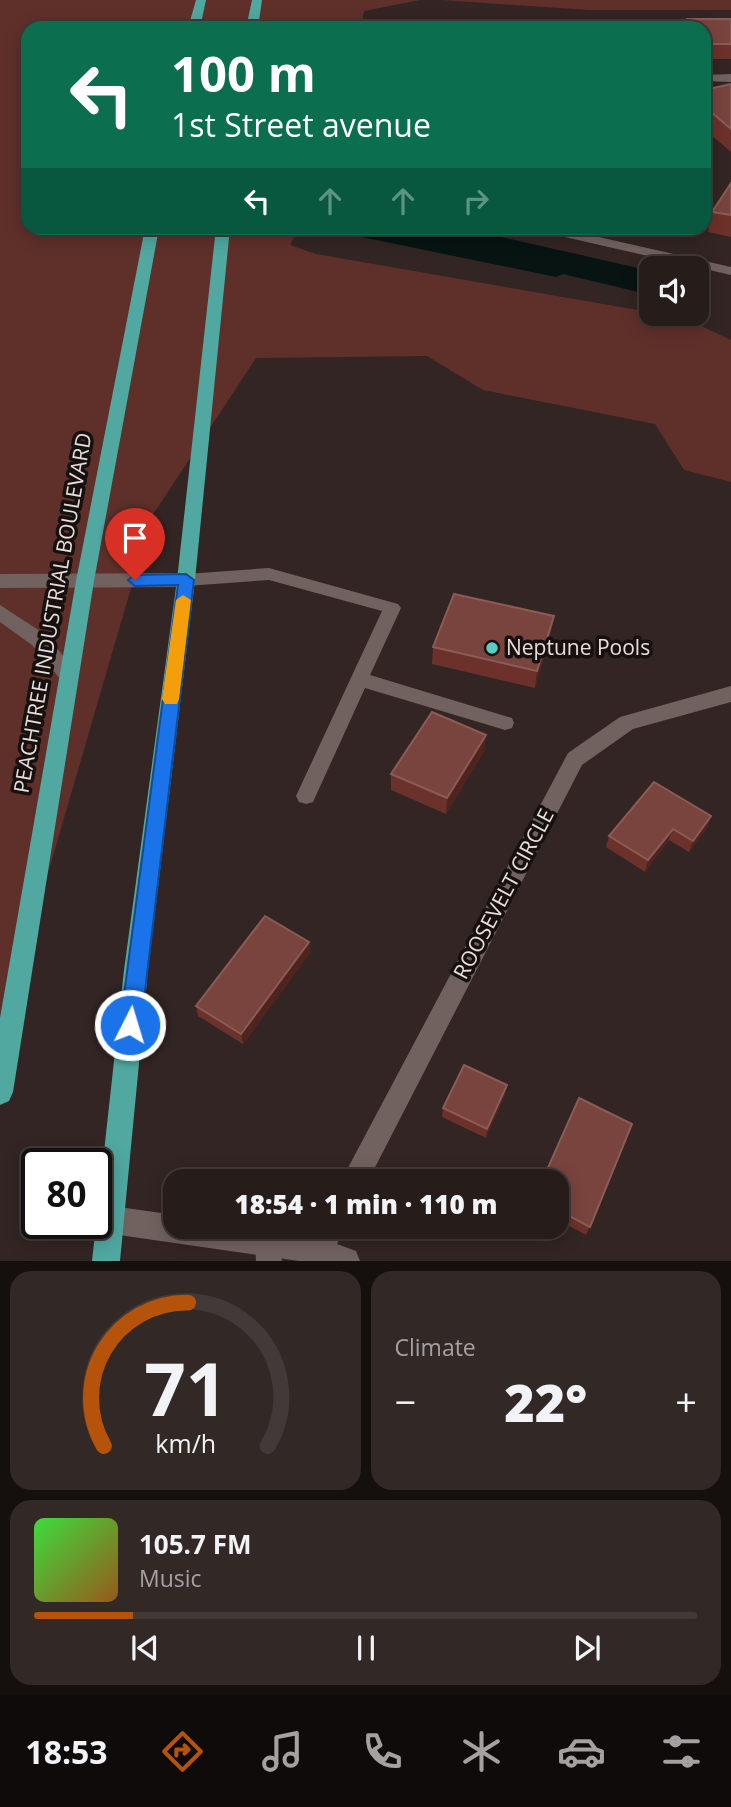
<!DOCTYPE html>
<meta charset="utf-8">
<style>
:root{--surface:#261c1a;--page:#322927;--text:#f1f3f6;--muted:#a4a1a2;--line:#423a39;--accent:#b45309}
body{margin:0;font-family:"Open Sans",sans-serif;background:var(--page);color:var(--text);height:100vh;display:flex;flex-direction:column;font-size:26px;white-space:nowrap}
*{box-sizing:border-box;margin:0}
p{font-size:23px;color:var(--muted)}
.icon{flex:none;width:38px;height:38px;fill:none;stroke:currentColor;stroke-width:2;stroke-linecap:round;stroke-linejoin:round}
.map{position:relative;height:1261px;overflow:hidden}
.sheet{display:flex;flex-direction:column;gap:10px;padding:10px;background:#150f0e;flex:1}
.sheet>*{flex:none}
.hud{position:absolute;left:21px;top:21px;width:690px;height:214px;border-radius:21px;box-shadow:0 4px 18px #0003,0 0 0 2px var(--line);background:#0b6e4f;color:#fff;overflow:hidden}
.controls{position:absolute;left:639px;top:256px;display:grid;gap:14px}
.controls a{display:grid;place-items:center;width:70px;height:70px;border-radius:14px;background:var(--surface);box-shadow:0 4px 18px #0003,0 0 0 2px var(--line);font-size:35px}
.speed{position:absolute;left:21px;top:1148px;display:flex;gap:14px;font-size:35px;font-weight:700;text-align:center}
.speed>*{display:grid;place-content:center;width:91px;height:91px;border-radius:50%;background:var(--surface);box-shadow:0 4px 18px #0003,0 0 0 2px var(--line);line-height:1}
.speed .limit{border:4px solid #111;border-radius:10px;background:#fff;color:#111}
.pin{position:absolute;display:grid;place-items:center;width:60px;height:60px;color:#fff;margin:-72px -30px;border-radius:50% 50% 50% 0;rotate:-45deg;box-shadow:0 0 7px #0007}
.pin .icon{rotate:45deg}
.me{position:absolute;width:77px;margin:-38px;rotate:5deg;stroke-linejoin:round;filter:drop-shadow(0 0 5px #0008)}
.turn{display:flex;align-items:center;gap:24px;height:147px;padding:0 35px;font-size:32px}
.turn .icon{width:91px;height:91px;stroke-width:2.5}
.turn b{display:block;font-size:49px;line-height:60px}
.lanes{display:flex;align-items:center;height:66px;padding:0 35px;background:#0003;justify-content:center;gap:35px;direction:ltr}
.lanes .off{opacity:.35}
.big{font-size:52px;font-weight:800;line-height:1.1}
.sheet .widget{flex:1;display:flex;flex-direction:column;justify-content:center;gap:10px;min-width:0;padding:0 24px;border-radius:21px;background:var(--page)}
.sheet .dial{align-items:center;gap:0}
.dial svg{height:182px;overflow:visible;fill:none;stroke:var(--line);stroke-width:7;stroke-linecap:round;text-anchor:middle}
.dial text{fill:var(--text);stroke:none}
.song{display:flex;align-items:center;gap:21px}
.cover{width:84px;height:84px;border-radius:10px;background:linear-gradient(135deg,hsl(120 70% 55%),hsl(30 70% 35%))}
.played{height:7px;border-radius:4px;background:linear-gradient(90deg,var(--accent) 15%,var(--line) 15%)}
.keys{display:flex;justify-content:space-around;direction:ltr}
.heat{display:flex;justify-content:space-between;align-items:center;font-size:38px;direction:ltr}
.sheet .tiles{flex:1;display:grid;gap:10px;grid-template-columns:1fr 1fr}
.widget:last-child{grid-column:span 2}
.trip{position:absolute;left:163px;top:1169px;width:406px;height:70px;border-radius:21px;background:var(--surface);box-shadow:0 4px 18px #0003,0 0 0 2px var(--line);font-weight:800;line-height:70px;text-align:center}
.dock{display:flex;height:112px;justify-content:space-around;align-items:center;background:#0f0b0a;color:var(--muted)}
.dock .icon{width:49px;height:49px}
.dock .on{color:var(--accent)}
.dock b{font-size:32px;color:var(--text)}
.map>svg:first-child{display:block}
.green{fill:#5f302a}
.water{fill:#071412}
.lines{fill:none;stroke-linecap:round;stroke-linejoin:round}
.service{fill:#71625f;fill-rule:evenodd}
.minor{fill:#71625f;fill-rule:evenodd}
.tertiary{fill:#71625f;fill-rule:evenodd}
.trunk{fill:#50a8a0;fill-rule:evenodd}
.wall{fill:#6c312a}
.shaded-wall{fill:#4f241f}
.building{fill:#79443d;stroke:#8b5c56;stroke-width:2}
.route{fill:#1a73e8;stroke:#114b97;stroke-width:2}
.slow{fill:#f59e0b}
.poi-dot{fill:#56cec3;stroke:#16100f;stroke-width:2.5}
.labels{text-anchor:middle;stroke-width:7;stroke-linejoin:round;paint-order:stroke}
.street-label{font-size:21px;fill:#e7dedc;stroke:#16100f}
.poi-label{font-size:21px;fill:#e7dedc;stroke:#16100f;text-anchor:start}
</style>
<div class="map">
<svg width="731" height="1261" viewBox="0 0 731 1261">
<rect width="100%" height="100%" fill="#322523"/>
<path class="green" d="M0,0h420l-56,11 -3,17h-333v200h271l-9,17 26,9 368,64 47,22v142l-47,-12 -29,-46 -172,-34 -56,-34 -171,2 -104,158 -152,522z
M441,0h290v10h-142z"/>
<path class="water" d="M318,228h144l189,43v24l-88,-21 -7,3z"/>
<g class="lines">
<path class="service" d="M269,568l129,36 3,4 -31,67 142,43 2,5 -2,5 -7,2 -140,-42 -52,114 -7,2 -7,-2 -3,-6 86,-185 -113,-31 -83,6 -8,-6 8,-6z
M268,1230l9,4 5,27h-26l-1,-18 4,-9z"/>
<path class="minor" d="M731,19v6l-478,2 -6,-3 6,-3z
M731,74v8l-27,-1v-6z
M536,228h23l172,39v8l-188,-43z
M731,686v16l-98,27 -51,36 -214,416h-27l227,-428 52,-36z
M112,1206l63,9v12h78l58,8 5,-8h29l-8,17 19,7 4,10h-61l-187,-27 -10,-4 -4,-10 4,-10z"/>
<path class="tertiary" d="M186,573l7,2 2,5 -2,5 -7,2 -186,1v-14z
M0,605l46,30 29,35 3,5 -3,5 -7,3 -7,-3 -29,-35 -32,-23z"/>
<path class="trunk" d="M196,0h10l-6,28h-12z
M252,0h10l-4,28h-12z
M145,228h14l-65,353 -81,511 -4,9 -9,4v-87l76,-437z
M216,228h14l-35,352 -47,390 -28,291h-28l32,-291 53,-390z"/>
</g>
<path class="wall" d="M687,19h44v40h-27v-31h-18z
M731,84v68l-27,-23v-39z
M731,183v54l-23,-5 4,-20z
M551,633l-16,55 -103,-24 1,-17z
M486,735l-2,16 -38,63 -55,-24v-16z
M711,816l-4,12 -18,24 -20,-12 -24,32 -39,-25 3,-11z
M309,942l1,11 -67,91 -45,-28 -2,-10z
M507,1085l-2,10 -19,43 -44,-21 1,-9z
M632,1124l-46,111 -30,-16v-38z"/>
<path class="shaded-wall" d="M554,616l-3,17 -16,55 2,-17z
M486,735l-2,16 -38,63 1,-16z
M711,816l-4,12 -18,24 4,-11z
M673,829l-4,11 -24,32 3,-12z
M309,942l1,11 -67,91 -2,-10z
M507,1085l-2,10 -19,43 1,-9z"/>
<path class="building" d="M687,19h44v25h-27v-16h-14z
M731,84v45l-27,-23v-16z
M731,183v32l-19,-3z
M454,594l100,22 -17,55 -104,-24z
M432,712l54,23 -39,63 -56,-24z
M654,782l57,34 -18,25 -20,-12 -25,31 -39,-24z
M265,916l44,26 -68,92 -45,-28z
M464,1065l43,20 -20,44 -44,-21z
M579,1098l53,26 -42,103 -34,-18v-28h-14z"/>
<path class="route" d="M186,574l8,6 -53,445 -3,7 -8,3 -7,-3 -3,-7 58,-440 -43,1 -7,-6 7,-5z"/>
<path class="slow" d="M183,595l8,5 -12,99 -2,5h-12l-3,-5 14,-99z"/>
<circle class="poi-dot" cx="492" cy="648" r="7"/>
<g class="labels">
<g class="street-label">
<text transform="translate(53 613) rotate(-80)" y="7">PEACHTREE INDUSTRIAL BOULEVARD</text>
<text transform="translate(504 894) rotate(-62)" y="7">ROOSEVELT CIRCLE</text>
</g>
<g class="poi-label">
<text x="506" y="655">Neptune Pools</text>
</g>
</g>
</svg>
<div class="controls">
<a><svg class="icon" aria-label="sound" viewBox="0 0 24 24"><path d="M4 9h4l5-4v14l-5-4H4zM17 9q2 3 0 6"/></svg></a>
</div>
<div class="speed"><div class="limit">80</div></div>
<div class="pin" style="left:135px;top:580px;background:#d93025"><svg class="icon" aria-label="arrive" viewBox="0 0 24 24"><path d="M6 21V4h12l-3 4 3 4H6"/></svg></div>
<svg class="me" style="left:130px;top:1025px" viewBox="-20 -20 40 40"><circle r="17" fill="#1a73e8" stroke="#fff" stroke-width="3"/><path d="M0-11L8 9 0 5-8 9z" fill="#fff"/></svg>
<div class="trip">18:54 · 1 min · 110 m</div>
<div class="hud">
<div class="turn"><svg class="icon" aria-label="left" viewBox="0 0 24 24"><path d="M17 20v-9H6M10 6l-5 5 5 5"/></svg><div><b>100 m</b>1st Street avenue</div></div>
<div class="lanes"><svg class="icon" aria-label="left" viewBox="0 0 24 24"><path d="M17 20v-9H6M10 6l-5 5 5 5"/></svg><svg class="icon off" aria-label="ahead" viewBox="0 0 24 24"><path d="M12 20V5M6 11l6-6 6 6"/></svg><svg class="icon off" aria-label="ahead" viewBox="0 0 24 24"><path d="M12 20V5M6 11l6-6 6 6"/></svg><svg class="icon off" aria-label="right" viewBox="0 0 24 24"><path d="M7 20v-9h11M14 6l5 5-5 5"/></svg></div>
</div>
</div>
<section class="sheet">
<div class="tiles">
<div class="widget dial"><svg viewBox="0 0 100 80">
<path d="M14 69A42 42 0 1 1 86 69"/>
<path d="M14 69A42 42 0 0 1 51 6" stroke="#b45309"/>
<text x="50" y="56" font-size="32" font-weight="700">71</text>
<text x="50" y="72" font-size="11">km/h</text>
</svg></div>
<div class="widget"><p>Climate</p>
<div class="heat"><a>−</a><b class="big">22°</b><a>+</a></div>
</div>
<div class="widget">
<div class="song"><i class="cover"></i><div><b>105.7 FM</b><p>Music</p></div></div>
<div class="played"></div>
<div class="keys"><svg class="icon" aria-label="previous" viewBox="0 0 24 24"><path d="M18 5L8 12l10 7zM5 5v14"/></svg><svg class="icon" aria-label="pause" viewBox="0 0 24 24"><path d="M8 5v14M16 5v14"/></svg><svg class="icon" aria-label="next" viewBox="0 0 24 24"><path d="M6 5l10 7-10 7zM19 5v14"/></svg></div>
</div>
</div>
</section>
<nav class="dock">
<b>18:53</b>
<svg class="icon on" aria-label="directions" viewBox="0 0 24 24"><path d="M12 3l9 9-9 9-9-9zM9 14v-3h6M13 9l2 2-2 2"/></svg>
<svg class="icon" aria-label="music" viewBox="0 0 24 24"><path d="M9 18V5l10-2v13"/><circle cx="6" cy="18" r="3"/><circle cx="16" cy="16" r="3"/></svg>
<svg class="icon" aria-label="phone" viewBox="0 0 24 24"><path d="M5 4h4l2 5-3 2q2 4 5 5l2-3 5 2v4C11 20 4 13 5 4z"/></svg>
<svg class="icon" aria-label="climate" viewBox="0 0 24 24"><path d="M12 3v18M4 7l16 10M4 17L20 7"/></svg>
<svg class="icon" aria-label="car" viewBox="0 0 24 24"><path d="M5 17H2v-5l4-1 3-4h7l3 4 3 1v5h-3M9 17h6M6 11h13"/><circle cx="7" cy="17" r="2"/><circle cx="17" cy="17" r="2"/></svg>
<svg class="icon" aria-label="filters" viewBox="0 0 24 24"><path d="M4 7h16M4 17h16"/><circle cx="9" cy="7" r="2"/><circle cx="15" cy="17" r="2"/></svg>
</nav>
